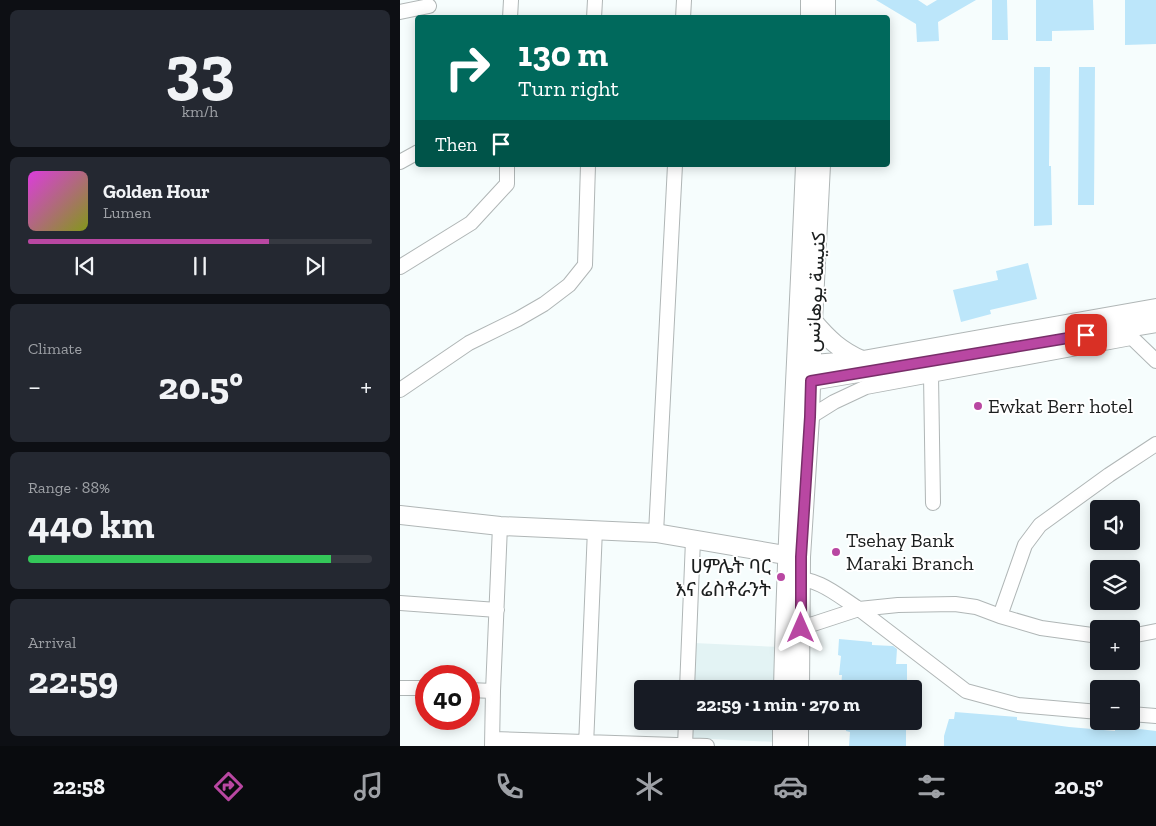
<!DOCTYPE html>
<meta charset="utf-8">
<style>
:root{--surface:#171b24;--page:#242831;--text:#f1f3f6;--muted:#9ea1a6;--line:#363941;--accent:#b947a2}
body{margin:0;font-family:"Zilla Slab",Vazirmatn,"Noto Sans Ethiopic",serif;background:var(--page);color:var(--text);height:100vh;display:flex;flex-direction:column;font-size:19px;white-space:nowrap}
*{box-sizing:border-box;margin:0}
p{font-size:16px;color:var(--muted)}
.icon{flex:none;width:28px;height:28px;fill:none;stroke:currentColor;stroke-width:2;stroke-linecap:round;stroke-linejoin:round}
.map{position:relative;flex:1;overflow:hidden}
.side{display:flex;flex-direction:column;gap:10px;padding:10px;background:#0d0f14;width:400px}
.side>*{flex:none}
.hud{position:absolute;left:15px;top:15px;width:475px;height:152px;border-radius:5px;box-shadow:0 2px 12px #0003;background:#00695c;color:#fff;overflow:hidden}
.controls{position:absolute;left:690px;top:500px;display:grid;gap:10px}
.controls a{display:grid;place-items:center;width:50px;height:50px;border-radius:5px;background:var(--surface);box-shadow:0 2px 12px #0003;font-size:25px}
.speed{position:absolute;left:15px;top:665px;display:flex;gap:10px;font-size:25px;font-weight:700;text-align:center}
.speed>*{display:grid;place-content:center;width:65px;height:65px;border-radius:50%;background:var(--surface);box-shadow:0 2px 12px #0003;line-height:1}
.speed .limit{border:8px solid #d22;background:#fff;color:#111}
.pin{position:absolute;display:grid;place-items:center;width:42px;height:42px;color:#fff;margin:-21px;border-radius:10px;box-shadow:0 2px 8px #0006}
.me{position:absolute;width:55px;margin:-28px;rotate:0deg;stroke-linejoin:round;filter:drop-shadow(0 0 4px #0008)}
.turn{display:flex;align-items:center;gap:18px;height:105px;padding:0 20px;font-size:22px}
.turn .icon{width:65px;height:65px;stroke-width:2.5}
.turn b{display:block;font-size:35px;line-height:42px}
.then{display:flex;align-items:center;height:48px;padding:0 20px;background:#0003;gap:10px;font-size:19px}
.big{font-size:38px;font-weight:700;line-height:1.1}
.side .card{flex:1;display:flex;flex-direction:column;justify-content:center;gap:8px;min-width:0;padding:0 18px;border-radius:8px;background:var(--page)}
.side .dial{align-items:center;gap:0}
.dial b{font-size:65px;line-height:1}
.song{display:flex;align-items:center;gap:15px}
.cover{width:60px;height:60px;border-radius:8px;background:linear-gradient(135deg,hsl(300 70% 55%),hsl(70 70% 35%))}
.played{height:5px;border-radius:2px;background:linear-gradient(90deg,var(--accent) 70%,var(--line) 70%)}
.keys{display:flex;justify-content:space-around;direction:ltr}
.heat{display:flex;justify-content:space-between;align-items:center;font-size:28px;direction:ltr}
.charge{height:8px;border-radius:4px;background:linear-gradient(90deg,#34c759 88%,var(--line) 0)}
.trip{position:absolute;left:234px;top:680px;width:288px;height:50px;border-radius:5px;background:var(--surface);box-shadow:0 2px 12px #0003;font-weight:700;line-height:50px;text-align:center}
.menu{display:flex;height:80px;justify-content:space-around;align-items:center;background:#090b0e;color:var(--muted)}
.menu .icon{width:35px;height:35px}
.menu .on{color:var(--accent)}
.menu b{font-size:22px;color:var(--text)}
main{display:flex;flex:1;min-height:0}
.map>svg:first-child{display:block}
.built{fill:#e3f3f4}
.building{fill:#bce6fa}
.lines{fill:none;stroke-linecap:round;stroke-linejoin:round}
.minor-casing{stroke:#b0b6b6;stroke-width:16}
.tertiary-casing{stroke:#b0b6b6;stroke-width:20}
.minor{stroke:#fff;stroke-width:14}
.tertiary{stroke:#fff;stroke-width:18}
.route-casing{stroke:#782e69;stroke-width:12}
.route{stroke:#b947a2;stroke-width:9}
.poi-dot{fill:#b947a2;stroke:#fff;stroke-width:2}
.labels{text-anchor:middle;stroke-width:4;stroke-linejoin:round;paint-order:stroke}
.street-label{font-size:20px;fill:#1c1f1f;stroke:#fff}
.poi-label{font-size:20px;fill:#1c1f1f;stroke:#fff;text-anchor:start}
</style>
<main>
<section class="side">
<div class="card dial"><b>33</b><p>km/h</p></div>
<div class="card">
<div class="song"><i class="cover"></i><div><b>Golden Hour</b><p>Lumen</p></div></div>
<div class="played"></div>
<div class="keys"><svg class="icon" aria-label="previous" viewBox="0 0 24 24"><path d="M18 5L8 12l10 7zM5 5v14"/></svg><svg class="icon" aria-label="pause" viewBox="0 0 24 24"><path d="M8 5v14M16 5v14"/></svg><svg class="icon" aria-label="next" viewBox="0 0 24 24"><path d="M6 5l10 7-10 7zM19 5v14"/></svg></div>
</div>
<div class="card"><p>Climate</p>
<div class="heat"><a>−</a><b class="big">20.5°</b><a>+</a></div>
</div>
<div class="card"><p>Range · 88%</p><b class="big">440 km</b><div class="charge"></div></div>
<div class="card"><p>Arrival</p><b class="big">22:59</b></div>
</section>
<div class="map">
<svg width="756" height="746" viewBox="0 0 756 746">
<rect width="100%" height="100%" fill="#f6fdfd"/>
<path class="built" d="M294,643l86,4 -2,42h-86z
M290,721h87l-1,21 -87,-4z"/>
<path class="building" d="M476,0h42l9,6 10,-6h39l-38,22 1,19 -22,1 -1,-18z
M592,0h15l1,40h-16z
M636,0h57l1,30 -42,1v10h-16z
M725,0h31v44l-31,1z
M634,67h16l-1,99h2l1,59 -18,1z
M679,67h16l-1,138h-16z
M628,263l9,36 -47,11 1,4 -30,8 -8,-32 45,-10 -2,-9z
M439,639l33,3v3l21,1 4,3 -1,15h11v25h-66l1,-14h-3l2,-19 -3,-1z
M555,712l62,5v3l52,7 46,4v-5l41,5v15h-212v-10l5,-17h5z
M446,721h60v25h-57l1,-14 -4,-1z"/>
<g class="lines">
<defs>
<path id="minor" d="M0,12l29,-6
M110,18l1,-18
M194,18l1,-18
M283,18l1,-18
M0,162l18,-10
M0,267l71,-44 36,-39v-19
M726,332l30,29
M531,375l2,128
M0,390l69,-47 49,-24 26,-15 25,-19 16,-20 3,-100
M410,417l24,-15 32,-15 265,-49
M256,533l19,-368
M391,579c27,-2 46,16 68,30l-58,19h-8
M0,603l97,7
M459,609l107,82 52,14 81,7
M459,609l39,-4 57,-1 21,3 24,9 41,12 58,8
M600,616l25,-71 15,-20 69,-50 47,-31
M731,636l25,-5
M0,688h26
M287,689l6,-149
M69,690l24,1
M731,714l25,2
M93,739l214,7
M92,746l1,-55 7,-165
M186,746l9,-217
M285,746l1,-25"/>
<path id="tertiary" d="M410,18v-18
M426,18v-18
M413,321c15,18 28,30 49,39
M401,365l62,-5 293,-52
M401,381h10l345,-58
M0,515l100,11 156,7 141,24
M383,689c4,-175 15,-349 22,-524
M400,689l1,-132 9,-140 3,-96 8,-156
M382,746v-25
M399,746v-25"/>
</defs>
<use href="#minor" class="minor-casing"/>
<use href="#tertiary" class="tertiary-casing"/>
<use href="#minor" class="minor"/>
<use href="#tertiary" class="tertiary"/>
</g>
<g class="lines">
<defs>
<path id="route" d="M401,628v-71l9,-140 1,-36 275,-46"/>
</defs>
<use href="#route" class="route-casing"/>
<use href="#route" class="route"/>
</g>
<g class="poi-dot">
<circle cx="578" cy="406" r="5"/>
<circle cx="436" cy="552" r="5"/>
<circle cx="381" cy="577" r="5"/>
</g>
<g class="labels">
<g class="street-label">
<text transform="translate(415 292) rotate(-87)" y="7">كنيسة يوهانس</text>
</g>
<g class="poi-label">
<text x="588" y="413">Ewkat Berr hotel</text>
<text x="446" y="547">Tsehay Bank<tspan x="446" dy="23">Maraki Branch</tspan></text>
<text x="371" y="573" text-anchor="end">ሀምሌት ባር<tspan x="371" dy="23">እና ሬስቶራንት</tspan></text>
</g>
</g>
</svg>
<div class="controls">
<a><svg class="icon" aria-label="sound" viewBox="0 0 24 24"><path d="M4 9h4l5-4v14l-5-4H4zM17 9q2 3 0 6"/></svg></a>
<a><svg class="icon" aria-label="layers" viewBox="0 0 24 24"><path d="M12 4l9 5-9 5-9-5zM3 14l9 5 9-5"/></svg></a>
<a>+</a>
<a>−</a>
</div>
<div class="speed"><div class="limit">40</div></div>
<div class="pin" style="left:686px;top:335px;background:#d93025"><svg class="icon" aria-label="arrive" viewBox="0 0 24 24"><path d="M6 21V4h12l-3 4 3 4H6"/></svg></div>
<svg class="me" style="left:401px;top:628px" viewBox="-20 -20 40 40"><path d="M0-17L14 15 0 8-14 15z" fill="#b947a2" stroke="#fff" stroke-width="4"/></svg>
<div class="trip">22:59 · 1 min · 270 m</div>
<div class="hud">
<div class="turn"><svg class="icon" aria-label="right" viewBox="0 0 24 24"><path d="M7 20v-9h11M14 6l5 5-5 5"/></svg><div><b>130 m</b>Turn right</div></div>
<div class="then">Then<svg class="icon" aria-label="arrive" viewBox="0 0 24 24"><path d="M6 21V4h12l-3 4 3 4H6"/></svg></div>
</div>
</div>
</main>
<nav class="menu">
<b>22:58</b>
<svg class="icon on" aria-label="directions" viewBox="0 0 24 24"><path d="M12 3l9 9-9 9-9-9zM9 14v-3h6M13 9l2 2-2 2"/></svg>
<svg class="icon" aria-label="music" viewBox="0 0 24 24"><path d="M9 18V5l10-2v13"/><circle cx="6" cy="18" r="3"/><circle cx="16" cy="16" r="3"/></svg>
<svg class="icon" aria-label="phone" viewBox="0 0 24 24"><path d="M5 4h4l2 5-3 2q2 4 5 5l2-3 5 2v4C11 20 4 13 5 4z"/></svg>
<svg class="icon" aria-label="climate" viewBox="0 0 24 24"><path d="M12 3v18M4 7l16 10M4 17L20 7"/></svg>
<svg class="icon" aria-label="car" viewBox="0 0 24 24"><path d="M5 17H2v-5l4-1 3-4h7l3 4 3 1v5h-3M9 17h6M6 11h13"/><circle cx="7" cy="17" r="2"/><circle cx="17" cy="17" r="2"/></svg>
<svg class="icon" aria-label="filters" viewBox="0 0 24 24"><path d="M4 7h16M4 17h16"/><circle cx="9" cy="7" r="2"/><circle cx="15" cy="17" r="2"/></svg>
<b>20.5°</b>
</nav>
